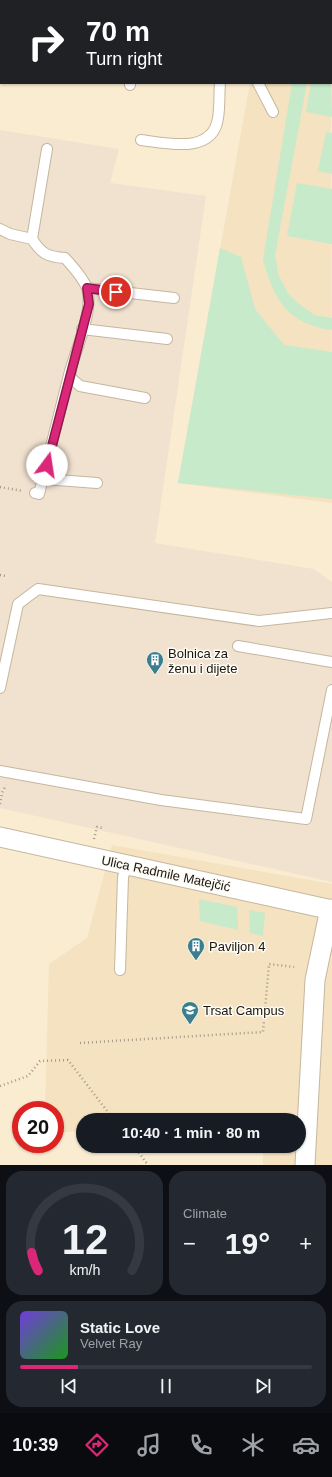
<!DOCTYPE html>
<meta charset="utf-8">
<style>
:root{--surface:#171b24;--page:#242831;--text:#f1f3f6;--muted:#9ea1a6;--line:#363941;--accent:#db2777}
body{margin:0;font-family:Helvetica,sans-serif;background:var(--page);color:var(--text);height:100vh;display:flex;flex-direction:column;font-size:15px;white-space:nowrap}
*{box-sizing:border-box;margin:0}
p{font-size:13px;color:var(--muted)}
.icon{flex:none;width:22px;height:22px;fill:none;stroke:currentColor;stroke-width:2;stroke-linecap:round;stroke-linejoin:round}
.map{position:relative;height:1165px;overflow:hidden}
.panel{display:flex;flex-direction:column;gap:6px;padding:6px;background:#0d0f14;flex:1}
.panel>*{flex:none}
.guide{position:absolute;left:0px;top:0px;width:332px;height:84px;box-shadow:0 1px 3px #0004;background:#202124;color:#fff;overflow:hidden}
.speed{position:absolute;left:12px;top:1101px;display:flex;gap:8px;font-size:20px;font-weight:700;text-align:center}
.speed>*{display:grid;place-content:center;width:52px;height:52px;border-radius:50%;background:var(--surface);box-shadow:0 1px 3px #0004;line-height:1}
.speed .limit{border:6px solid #d22;background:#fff;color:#111}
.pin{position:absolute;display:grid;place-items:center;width:34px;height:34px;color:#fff;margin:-17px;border:2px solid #fff;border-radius:50%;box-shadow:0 1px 4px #0007}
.me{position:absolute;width:44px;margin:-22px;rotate:14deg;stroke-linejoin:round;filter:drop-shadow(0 0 3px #0008)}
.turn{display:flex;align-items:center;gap:14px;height:84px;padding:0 20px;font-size:18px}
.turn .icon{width:52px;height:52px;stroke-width:2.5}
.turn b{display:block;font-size:28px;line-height:34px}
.big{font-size:30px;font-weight:700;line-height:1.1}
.panel .widget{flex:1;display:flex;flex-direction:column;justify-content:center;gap:6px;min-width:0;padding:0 14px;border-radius:16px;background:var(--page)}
.panel .dial{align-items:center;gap:0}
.dial svg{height:104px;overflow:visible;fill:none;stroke:var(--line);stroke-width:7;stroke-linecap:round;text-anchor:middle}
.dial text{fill:var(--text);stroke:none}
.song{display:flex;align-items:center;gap:12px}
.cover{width:48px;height:48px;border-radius:6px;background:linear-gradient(135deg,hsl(260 70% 55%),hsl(120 70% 35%))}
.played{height:4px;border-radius:2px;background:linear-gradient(90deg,var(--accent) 20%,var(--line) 20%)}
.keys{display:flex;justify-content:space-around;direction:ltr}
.heat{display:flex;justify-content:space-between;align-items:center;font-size:22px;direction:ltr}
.panel .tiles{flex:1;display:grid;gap:6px;grid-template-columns:1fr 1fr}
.widget:last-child{grid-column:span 2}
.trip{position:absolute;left:76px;top:1113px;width:230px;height:40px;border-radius:20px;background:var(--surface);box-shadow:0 1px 3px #0004;font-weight:700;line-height:40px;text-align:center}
.menu{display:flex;height:64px;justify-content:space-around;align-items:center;background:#090b0e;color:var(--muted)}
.menu .icon{width:28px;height:28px}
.menu .selected{color:var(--accent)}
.menu b{font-size:18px;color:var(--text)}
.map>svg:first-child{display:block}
.built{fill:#f4e2c0}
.medical{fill:#f1e1cf}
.green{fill:#c6eaca}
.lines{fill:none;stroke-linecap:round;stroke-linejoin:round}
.service-casing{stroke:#c5b79e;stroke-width:12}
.minor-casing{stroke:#c5b79e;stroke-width:21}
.path{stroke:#a49a85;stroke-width:2.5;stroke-dasharray:1 3;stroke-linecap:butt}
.service{stroke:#fff;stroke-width:10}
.minor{stroke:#fff;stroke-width:19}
.route-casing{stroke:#8e194d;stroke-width:10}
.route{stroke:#db2777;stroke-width:7}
.labels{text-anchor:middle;stroke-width:3;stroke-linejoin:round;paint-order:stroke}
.poi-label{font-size:13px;fill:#1b160c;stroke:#fdfbf5;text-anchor:start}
.street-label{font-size:13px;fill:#1b160c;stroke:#fdfbf5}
</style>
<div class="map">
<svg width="332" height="1165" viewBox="0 0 332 1165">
<rect width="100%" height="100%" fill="#faecd1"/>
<path class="built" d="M331,2l1,501 -154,-20 72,-400h81z
M112,845l220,39v281h-69v-19h36v-26h-35v-5l-57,5h-124v11l-28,2v-23h-10l4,-146 38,-26z"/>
<path class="medical" d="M0,130l119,19 -9,34 96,13 -51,347 159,26 18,13v300l-332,-74z"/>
<path class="green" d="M331,62l1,55 -26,-5 5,-29h20z
M292,83h15l-32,172 3,19 10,19 10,10 16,12 18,3v12c-44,-6 -58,-30 -69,-70z
M326,132l6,1v41l-14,-3z
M297,183l35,6v55l-45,-8z
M220,248l21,9 14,52 29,36 48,7v147l-154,-16z
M199,899l38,8 1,23 -38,-9z
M249,910l16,3 -2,23 -13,-3z"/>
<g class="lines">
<defs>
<path id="service" d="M219,0l1,1
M131,1v-1
M258,83l15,29
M130,85v-2
M141,140c25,3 72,15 77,-22 2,-12 1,-24 2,-35
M47,149l-15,90c9,14 15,18 33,19 8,9 17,18 22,30 7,21 -11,62 -17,83l1,7 9,8 65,12
M0,229l10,5 22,5
M87,288l87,10
M82,329l85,10
M44,479l53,4
M35,493l4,1 31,-123
M238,646l94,16
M0,688l18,-84 20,-15 221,32 73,-8
M0,771l161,29 145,19 26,-129
M120,970l3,-93 4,-12"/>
<path id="minor" d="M0,837l332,73
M305,1165l10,-185 15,-71"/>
</defs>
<use href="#service" class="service-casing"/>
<use href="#minor" class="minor-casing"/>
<path class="path" d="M0,487l23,4
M0,575l6,1
M0,804l2,-11 4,-8
M94,839l3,-12 6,1
M80,1043l183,-11 6,-68 25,3
M0,1086l28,-10 12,-15 28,-1 46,60
M134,1146l14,19"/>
<use href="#service" class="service"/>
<use href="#minor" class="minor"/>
</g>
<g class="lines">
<defs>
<path id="route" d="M47,465l42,-161 -2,-16 29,4"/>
</defs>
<use href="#route" class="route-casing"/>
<use href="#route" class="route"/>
</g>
<defs>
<symbol id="building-pin" viewBox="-11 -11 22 30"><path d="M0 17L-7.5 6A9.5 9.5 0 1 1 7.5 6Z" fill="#3b7f8f" stroke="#fdfbf5"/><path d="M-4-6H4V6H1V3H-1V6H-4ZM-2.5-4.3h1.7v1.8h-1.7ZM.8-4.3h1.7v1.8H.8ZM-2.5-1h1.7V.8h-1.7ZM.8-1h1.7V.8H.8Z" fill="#fff"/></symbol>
<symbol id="university-pin" viewBox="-11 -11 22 30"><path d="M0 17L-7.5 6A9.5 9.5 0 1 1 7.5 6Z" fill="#3b7f8f" stroke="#fdfbf5"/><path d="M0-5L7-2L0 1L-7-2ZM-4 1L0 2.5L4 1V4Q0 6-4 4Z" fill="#fff"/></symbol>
</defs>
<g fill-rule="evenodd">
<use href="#building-pin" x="145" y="650" width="20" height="27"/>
<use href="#building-pin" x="186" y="936" width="20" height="27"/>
<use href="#university-pin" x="180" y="1000" width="20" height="27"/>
</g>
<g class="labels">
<g class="poi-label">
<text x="168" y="658">Bolnica za<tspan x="168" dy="15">ženu i dijete</tspan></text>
<text x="209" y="951">Paviljon 4</text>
<text x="203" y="1015">Trsat Campus</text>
</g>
<g class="street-label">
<text transform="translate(166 873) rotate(12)" y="5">Ulica Radmile Matejčić</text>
</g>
</g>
</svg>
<div class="speed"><div class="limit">20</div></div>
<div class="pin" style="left:116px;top:292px;background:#d93025"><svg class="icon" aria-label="arrive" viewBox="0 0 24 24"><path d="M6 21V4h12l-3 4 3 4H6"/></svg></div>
<svg class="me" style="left:47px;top:465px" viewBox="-20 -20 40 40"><circle r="19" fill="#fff"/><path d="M0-13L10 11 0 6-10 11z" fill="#db2777"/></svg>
<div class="trip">10:40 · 1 min · 80 m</div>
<div class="guide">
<div class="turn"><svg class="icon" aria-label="right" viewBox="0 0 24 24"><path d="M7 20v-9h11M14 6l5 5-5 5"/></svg><div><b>70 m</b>Turn right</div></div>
</div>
</div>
<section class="panel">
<div class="tiles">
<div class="widget dial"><svg viewBox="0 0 100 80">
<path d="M14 69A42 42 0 1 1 86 69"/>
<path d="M14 69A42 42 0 0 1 9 55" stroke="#db2777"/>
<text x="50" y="56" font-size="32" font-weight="700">12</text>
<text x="50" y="72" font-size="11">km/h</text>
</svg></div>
<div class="widget"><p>Climate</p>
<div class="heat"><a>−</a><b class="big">19°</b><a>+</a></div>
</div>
<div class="widget">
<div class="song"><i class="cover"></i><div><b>Static Love</b><p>Velvet Ray</p></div></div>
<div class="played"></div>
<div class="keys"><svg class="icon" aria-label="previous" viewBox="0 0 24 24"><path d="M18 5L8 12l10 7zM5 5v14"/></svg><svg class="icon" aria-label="pause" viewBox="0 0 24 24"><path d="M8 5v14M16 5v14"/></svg><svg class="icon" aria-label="next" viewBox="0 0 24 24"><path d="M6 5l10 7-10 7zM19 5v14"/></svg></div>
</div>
</div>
</section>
<nav class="menu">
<b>10:39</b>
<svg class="icon selected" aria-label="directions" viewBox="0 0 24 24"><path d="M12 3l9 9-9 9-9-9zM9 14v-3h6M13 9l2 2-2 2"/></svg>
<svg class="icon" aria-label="music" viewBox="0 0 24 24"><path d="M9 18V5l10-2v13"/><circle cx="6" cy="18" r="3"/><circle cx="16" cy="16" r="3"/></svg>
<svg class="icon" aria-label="phone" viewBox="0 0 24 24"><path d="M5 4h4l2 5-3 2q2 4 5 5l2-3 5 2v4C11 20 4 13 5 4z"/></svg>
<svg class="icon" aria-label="climate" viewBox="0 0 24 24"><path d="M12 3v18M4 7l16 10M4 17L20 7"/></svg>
<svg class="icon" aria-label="car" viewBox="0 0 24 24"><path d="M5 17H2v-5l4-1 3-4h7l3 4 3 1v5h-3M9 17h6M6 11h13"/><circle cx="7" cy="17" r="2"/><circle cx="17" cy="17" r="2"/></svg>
</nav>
